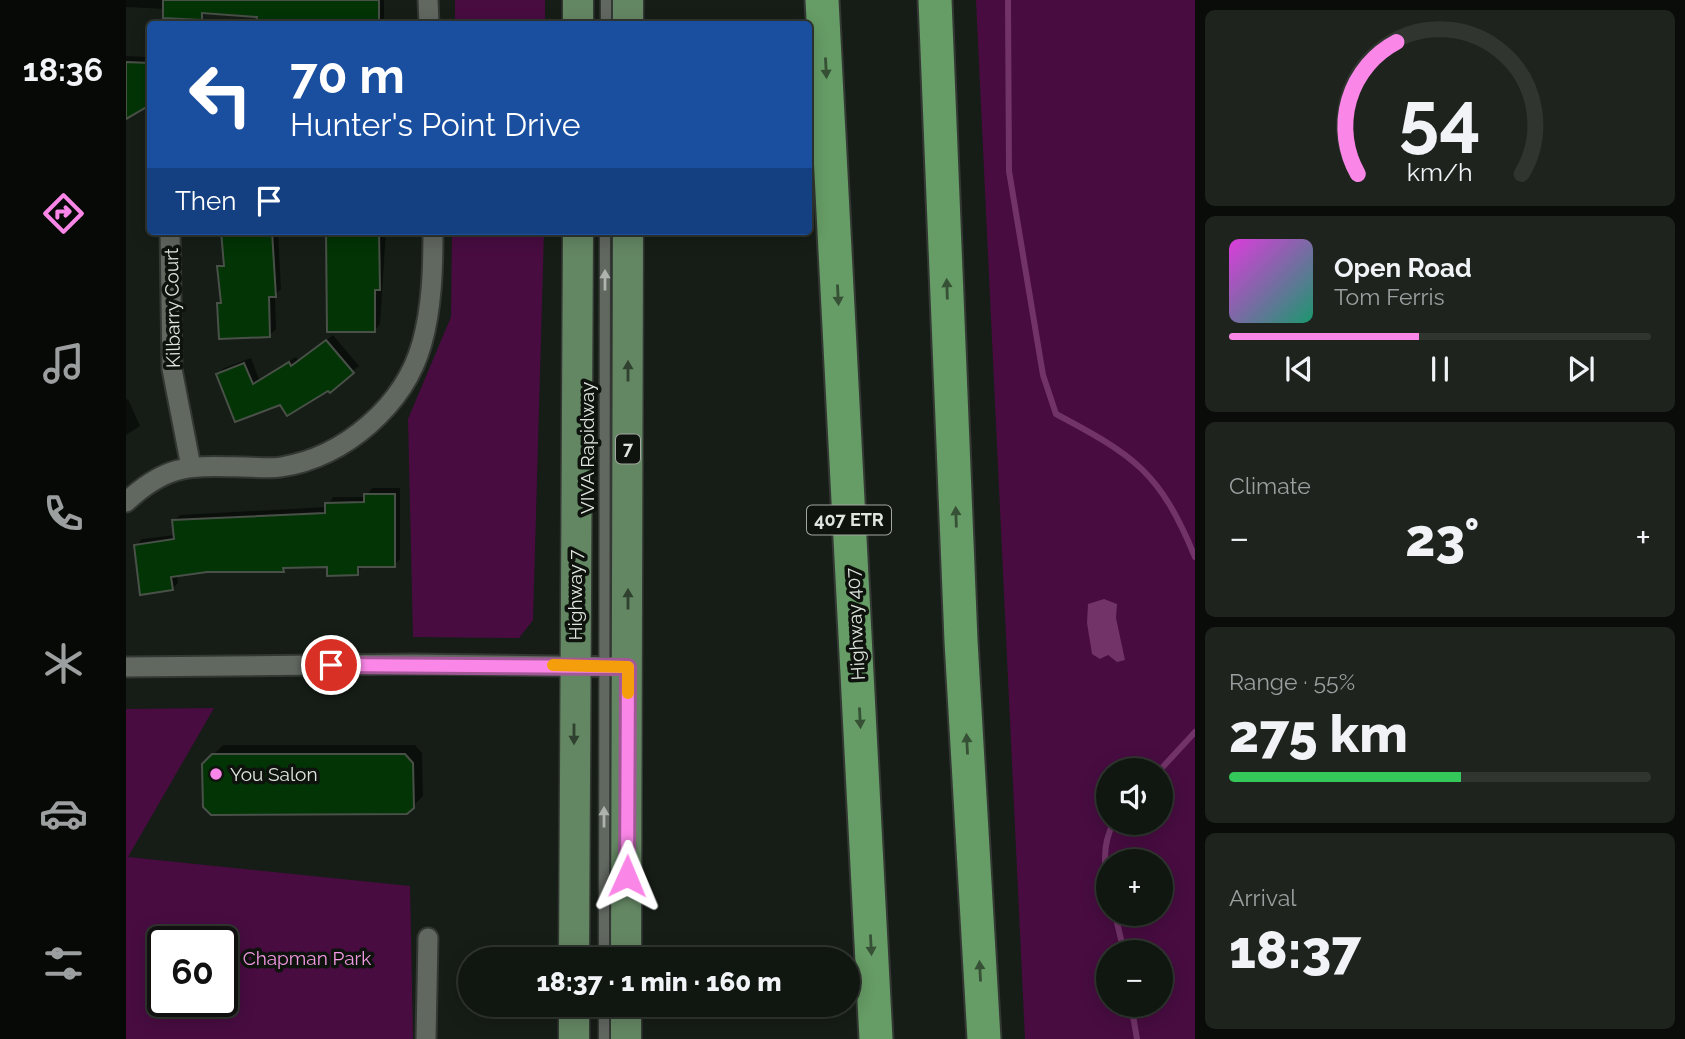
<!DOCTYPE html>
<meta charset="utf-8">
<style>
:root{--surface:#101610;--page:#1e231e;--text:#f1f3f6;--muted:#9c9f9f;--line:#303530;--accent:#fa87e7}
body{margin:0;font-family:Raleway,sans-serif;background:var(--page);color:var(--text);height:100vh;display:flex;flex-direction:column;font-size:26px;white-space:nowrap}
*{box-sizing:border-box;margin:0}
p{font-size:23px;color:var(--muted)}
.icon{flex:none;width:38px;height:38px;fill:none;stroke:currentColor;stroke-width:2;stroke-linecap:round;stroke-linejoin:round}
.map{position:relative;flex:1;overflow:hidden}
.details{display:flex;flex-direction:column;gap:10px;padding:10px;background:#090c09;width:490px}
.details>*{flex:none}
.banner{position:absolute;left:21px;top:21px;width:665px;height:214px;border-radius:7px;box-shadow:0 4px 18px #0003,0 0 0 2px var(--line);background:#1a4fa0;color:#fff;overflow:hidden}
.tools{position:absolute;left:970px;top:758px;display:grid;gap:14px}
.tools a{display:grid;place-items:center;width:77px;height:77px;border-radius:50%;background:var(--surface);box-shadow:0 4px 18px #0003,0 0 0 2px var(--line);font-size:35px}
.speed{position:absolute;left:21px;top:926px;display:flex;gap:14px;font-size:35px;font-weight:700;text-align:center}
.speed>*{display:grid;place-content:center;width:91px;height:91px;border-radius:50%;background:var(--surface);box-shadow:0 4px 18px #0003,0 0 0 2px var(--line);line-height:1}
.speed .limit{border:4px solid #111;border-radius:10px;background:#fff;color:#111}
.pin{position:absolute;display:grid;place-items:center;width:60px;height:60px;color:#fff;margin:-30px;border:4px solid #fff;border-radius:50%;box-shadow:0 2px 7px #0007}
.me{position:absolute;width:77px;margin:-38px;rotate:1deg;stroke-linejoin:round;filter:drop-shadow(0 0 5px #0008)}
.turn{display:flex;align-items:center;gap:24px;height:147px;padding:0 28px;font-size:32px}
.turn .icon{width:91px;height:91px;stroke-width:2.5}
.turn b{display:block;font-size:49px;line-height:60px}
.then{display:flex;align-items:center;height:66px;padding:0 28px;background:#0003;gap:14px;font-size:26px}
.big{font-size:52px;font-weight:800;line-height:1.1}
.details .tile{flex:1;display:flex;flex-direction:column;justify-content:center;gap:10px;min-width:0;padding:0 24px;border-radius:10px;background:var(--page)}
.details .dial{align-items:center;gap:0}
.dial svg{height:182px;overflow:visible;fill:none;stroke:var(--line);stroke-width:7;stroke-linecap:round;text-anchor:middle}
.dial text{fill:var(--text);stroke:none}
.song{display:flex;align-items:center;gap:21px}
.cover{width:84px;height:84px;border-radius:10px;background:linear-gradient(135deg,hsl(300 70% 55%),hsl(160 70% 35%))}
.played{height:7px;border-radius:4px;background:linear-gradient(90deg,var(--accent) 45%,var(--line) 45%)}
.keys{display:flex;justify-content:space-around;direction:ltr}
.heat{display:flex;justify-content:space-between;align-items:center;font-size:38px;direction:ltr}
.charge{height:10px;border-radius:5px;background:linear-gradient(90deg,#34c759 55%,var(--line) 0)}
.trip{position:absolute;left:332px;top:947px;width:402px;height:70px;border-radius:35px;background:var(--surface);box-shadow:0 4px 18px #0003,0 0 0 2px var(--line);font-weight:800;line-height:70px;text-align:center}
main{display:flex;flex:1;min-height:0}
.menu{display:flex;flex-direction:column;width:126px;justify-content:space-around;align-items:center;background:#060906;color:var(--muted)}
.menu .icon{width:49px;height:49px}
.menu .active{color:var(--accent)}
.menu b{font-size:32px;color:var(--text)}
.map>svg:first-child{display:block}
.green{fill:#480c41;fill-rule:evenodd}
.water{fill:#713368}
.shadow{fill:#0007}
.lines{fill:none;stroke-linecap:round;stroke-linejoin:round}
.stream{stroke:#713368;stroke-width:6}
.building{fill:#023406;stroke:#495048;stroke-width:2}
.lane-casing{stroke:#343834;stroke-width:13}
.street-casing{stroke:#343834;stroke-width:23}
.primary-casing{stroke:#343834;stroke-width:33}
.highway-casing{stroke:#343834;stroke-width:37}
.lane{stroke:#616860;stroke-width:10}
.street{stroke:#616860;stroke-width:19}
.primary{stroke:#648763;stroke-width:30}
.highway{stroke:#669c65;stroke-width:33}
.oneway{fill:#365135}
.oneway2{fill:#aeb3ad}
.oneway3{fill:#30422f}
.route-casing{stroke:#a25896;stroke-width:18}
.route{stroke:#fa87e7;stroke-width:12}
.slow{stroke:#f59e0b;stroke-width:12}
.poi-dot{fill:#fa87e7;stroke:#0e140d;stroke-width:2.5}
.labels{text-anchor:middle;stroke-width:7;stroke-linejoin:round;paint-order:stroke}
.shield{fill:#0e140d;stroke:#a2a6a1;stroke-width:2}
.shield-label{font-size:18px;font-weight:bold;fill:#e1e5e1}
.street-label{font-size:19px;fill:#e1e5e1;stroke:#0e140d}
.poi-label{font-size:19px;fill:#e1e5e1;stroke:#0e140d;text-anchor:start}
.park-label{font-size:19px;fill:#f59ae5;stroke:#0e140d}
</style>
<main>
<nav class="menu">
<b>18:36</b>
<svg class="icon active" aria-label="directions" viewBox="0 0 24 24"><path d="M12 3l9 9-9 9-9-9zM9 14v-3h6M13 9l2 2-2 2"/></svg>
<svg class="icon" aria-label="music" viewBox="0 0 24 24"><path d="M9 18V5l10-2v13"/><circle cx="6" cy="18" r="3"/><circle cx="16" cy="16" r="3"/></svg>
<svg class="icon" aria-label="phone" viewBox="0 0 24 24"><path d="M5 4h4l2 5-3 2q2 4 5 5l2-3 5 2v4C11 20 4 13 5 4z"/></svg>
<svg class="icon" aria-label="climate" viewBox="0 0 24 24"><path d="M12 3v18M4 7l16 10M4 17L20 7"/></svg>
<svg class="icon" aria-label="car" viewBox="0 0 24 24"><path d="M5 17H2v-5l4-1 3-4h7l3 4 3 1v5h-3M9 17h6M6 11h13"/><circle cx="7" cy="17" r="2"/><circle cx="17" cy="17" r="2"/></svg>
<svg class="icon" aria-label="filters" viewBox="0 0 24 24"><path d="M4 7h16M4 17h16"/><circle cx="9" cy="7" r="2"/><circle cx="15" cy="17" r="2"/></svg>
</nav>
<div class="map">
<svg width="1069" height="1039" viewBox="0 0 1069 1039">
<rect width="100%" height="100%" fill="#161d16"/>
<path class="green" d="M329,0h90v24h-90z
M850,0h219v1039h-170zM982,770h52v52h-52zM982,861h52v53h-52zM982,952h52v52h-52z
M326,231h92l-11,389 -14,18 -106,-1 -5,-218 43,-102z
M88,708l-86,149 282,29 3,153h-287v-330zM37,942h59v59h-59z"/>
<path class="water" d="M978,599l13,5 -1,14 9,42 -8,2 -9,-7 -8,4 -8,-5 -5,-31 1,-19z"/>
<path class="shadow" d="M0,0h258v24l-126,-4v-5l-51,-3 -6,6 -36,-9 -39,-2z
M0,56l24,1v47l-24,13z
M97,231h55l3,58 -6,6 1,34 -6,6 -51,-31 4,-4 -4,-33 7,-7z
M202,231h58l-6,93 -6,7z
M207,335l26,31 -30,23 -48,14 -63,-29 6,-6 27,-10 8,21 37,-22 2,5z
M2,399l12,27 -14,9v-35z
M246,488h28v71l-6,6h-31l-6,9 -29,-9 -121,5 -30,4 1,9 -6,6 -36,-43 6,-7 33,-4 -1,-14 6,-6 147,-8 6,-10h33z
M97,745h192l7,8 1,43 -17,17 -202,-49z"/>
<g class="lines">
<path class="stream" d="M882,0l1,171 34,204 13,39c79,42 104,58 139,143
M1034,770l35,-38
M982,883c-5,-21 -5,-41 6,-61
M989,914l9,38
M1005,1004l6,35"/>
</g>
<path class="building" d="M37,0h216v24l-123,-3 1,-4 -55,-4v7l-39,-2z
M0,62l24,1v42l-24,14z
M95,231h51l4,66h-7l1,40 -51,2 -2,-36h4l-4,-37h7z
M200,231h53l1,59h-5v42h-48z
M200,340l28,33 -24,20 -2,-2 -41,25 -7,-11 -45,17 -19,-48 28,-11 9,21 36,-22 2,4z
M238,494h31v73h-37v8l-31,1v-9l-44,1 1,4h-77l-36,5 2,13 -33,5 -6,-50 40,-6 -2,-19 153,-7v-10l39,-1z
M86,754h193l8,9 1,45 -7,6 -196,1 -8,-8 -1,-43z"/>
<g class="lines">
<defs>
<path id="lane" d="M480,24v-24
M478,959l1,-728
M478,1004v35"/>
<path id="street" d="M302,0l1,24
M44,231l2,138 19,98
M0,502c42,-39 64,-36 118,-35 12,0 25,2 37,0 64,-10 124,-62 141,-124 10,-36 11,-75 11,-112
M0,667l288,-3 214,3
M300,1039l2,-101"/>
<path id="primary" d="M452,24v-24
M502,24v-24
M448,959l4,-728
M500,959l2,-728
M448,1039v-35
M500,1039v-35"/>
<path id="highway" d="M696,0l54,1039
M809,0l26,641 23,398"/>
</defs>
<use href="#lane" class="lane-casing"/>
<use href="#street" class="street-casing"/>
<use href="#primary" class="primary-casing"/>
<use href="#highway" class="highway-casing"/>
<use href="#lane" class="lane"/>
<use href="#street" class="street"/>
<use href="#primary" class="primary"/>
<use href="#highway" class="highway"/>
</g>
<defs><path id="oneway-solid" d="M-6-.8H1V-3.2L6.5 0L1 3.2V.8H-6Z" transform="scale(1.75)"/></defs>
<g class="oneway">
<use href="#oneway-solid" transform="translate(700 68) rotate(87)"/>
<use href="#oneway-solid" transform="translate(821 289) rotate(-92)"/>
<use href="#oneway-solid" transform="translate(712 295) rotate(87)"/>
<use href="#oneway-solid" transform="translate(830 517) rotate(-92)"/>
<use href="#oneway-solid" transform="translate(734 718) rotate(87)"/>
<use href="#oneway-solid" transform="translate(841 744) rotate(-93)"/>
<use href="#oneway-solid" transform="translate(745 945) rotate(87)"/>
<use href="#oneway-solid" transform="translate(854 971) rotate(-93)"/>
</g>
<g class="oneway2">
<use href="#oneway-solid" transform="translate(479 280) rotate(-90)"/>
<use href="#oneway-solid" transform="translate(478 817) rotate(-90)"/>
</g>
<g class="oneway3">
<use href="#oneway-solid" transform="translate(502 371) rotate(-90)"/>
<use href="#oneway-solid" transform="translate(502 599) rotate(-90)"/>
<use href="#oneway-solid" transform="translate(448 734) rotate(90)"/>
</g>
<g class="lines">
<defs>
<path id="route" d="M205,665l297,2 -1,209"/>
</defs>
<use href="#route" class="route-casing"/>
<use href="#route" class="route"/>
<path class="slow" d="M427,665l75,2v26"/>
</g>
<circle class="poi-dot" cx="90" cy="774" r="7"/>
<g class="labels">
<g class="shield">
<rect x="490" y="434.5" width="24" height="29" rx="5"/>
<rect x="681" y="505.5" width="84" height="29" rx="5"/>
</g>
<g class="shield-label">
<text x="502" y="455">7</text>
<text x="723" y="526">407 ETR</text>
</g>
<g class="street-label">
<text transform="translate(46 308) rotate(-91)" y="7">Kilbarry Court</text>
<text transform="translate(461 448) rotate(-90)" y="7">VIVA Rapidway</text>
<text transform="translate(449 595) rotate(-90)" y="7">Highway 7</text>
<text transform="translate(729 624) rotate(-93)" y="7">Highway 407</text>
</g>
<g class="poi-label">
<text x="104" y="781">You Salon</text>
</g>
<g class="park-label">
<text x="181" y="965">Chapman Park</text>
</g>
</g>
</svg>
<div class="tools">
<a><svg class="icon" aria-label="sound" viewBox="0 0 24 24"><path d="M4 9h4l5-4v14l-5-4H4zM17 9q2 3 0 6"/></svg></a>
<a>+</a>
<a>−</a>
</div>
<div class="speed"><div class="limit">60</div></div>
<div class="pin" style="left:205px;top:665px;background:#d93025"><svg class="icon" aria-label="arrive" viewBox="0 0 24 24"><path d="M6 21V4h12l-3 4 3 4H6"/></svg></div>
<svg class="me" style="left:501px;top:876px" viewBox="-20 -20 40 40"><path d="M0-17L14 15 0 8-14 15z" fill="#fa87e7" stroke="#fff" stroke-width="4"/></svg>
<div class="trip">18:37 · 1 min · 160 m</div>
<div class="banner">
<div class="turn"><svg class="icon" aria-label="left" viewBox="0 0 24 24"><path d="M17 20v-9H6M10 6l-5 5 5 5"/></svg><div><b>70 m</b>Hunter's Point Drive</div></div>
<div class="then">Then<svg class="icon" aria-label="arrive" viewBox="0 0 24 24"><path d="M6 21V4h12l-3 4 3 4H6"/></svg></div>
</div>
</div>
<section class="details">
<div class="tile dial"><svg viewBox="0 0 100 80">
<path d="M14 69A42 42 0 1 1 86 69"/>
<path d="M14 69A42 42 0 0 1 31 11" stroke="#fa87e7"/>
<text x="50" y="56" font-size="32" font-weight="700">54</text>
<text x="50" y="72" font-size="11">km/h</text>
</svg></div>
<div class="tile">
<div class="song"><i class="cover"></i><div><b>Open Road</b><p>Tom Ferris</p></div></div>
<div class="played"></div>
<div class="keys"><svg class="icon" aria-label="previous" viewBox="0 0 24 24"><path d="M18 5L8 12l10 7zM5 5v14"/></svg><svg class="icon" aria-label="pause" viewBox="0 0 24 24"><path d="M8 5v14M16 5v14"/></svg><svg class="icon" aria-label="next" viewBox="0 0 24 24"><path d="M6 5l10 7-10 7zM19 5v14"/></svg></div>
</div>
<div class="tile"><p>Climate</p>
<div class="heat"><a>−</a><b class="big">23°</b><a>+</a></div>
</div>
<div class="tile"><p>Range · 55%</p><b class="big">275 km</b><div class="charge"></div></div>
<div class="tile"><p>Arrival</p><b class="big">18:37</b></div>
</section>
</main>
